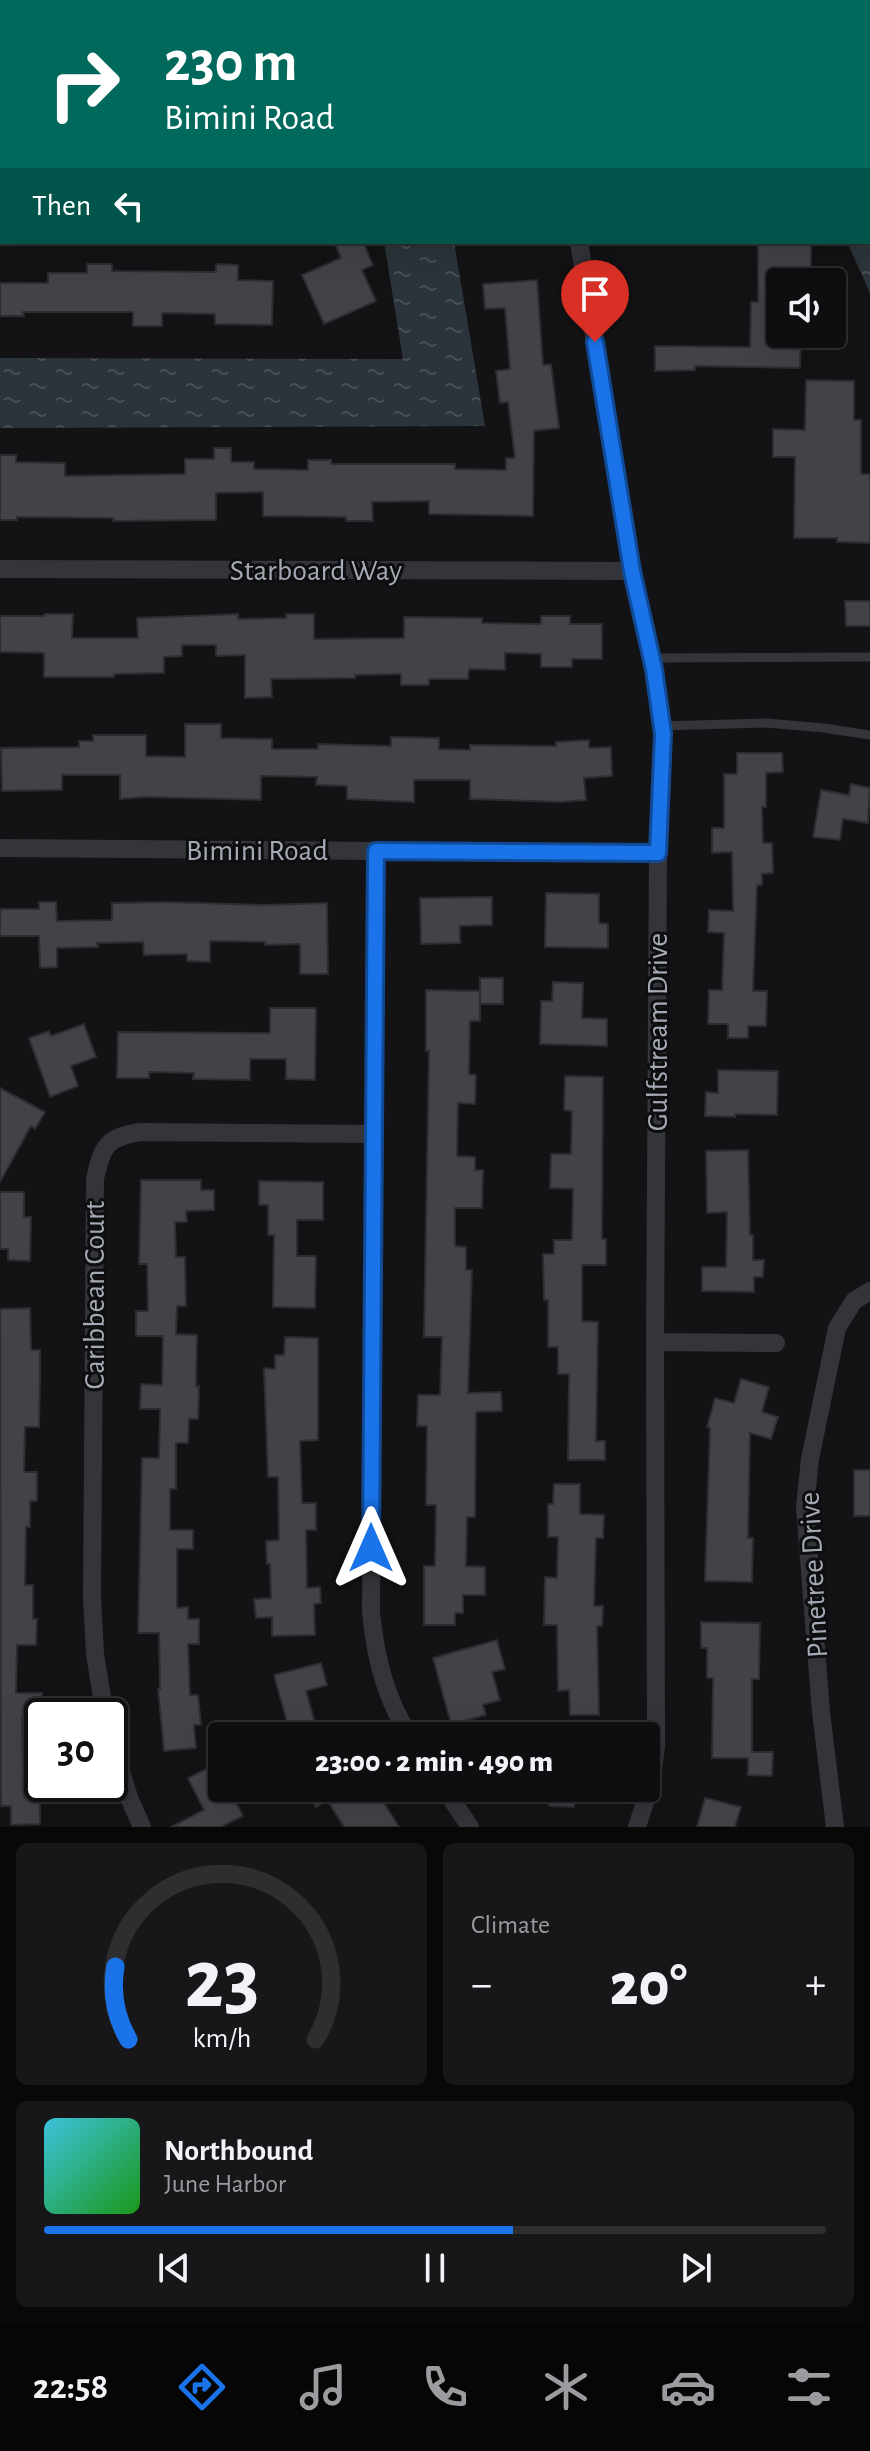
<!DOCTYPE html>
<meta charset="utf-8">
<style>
:root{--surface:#0e0e10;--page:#171719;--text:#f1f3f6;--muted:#9b9c9f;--line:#2e2e30;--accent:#1a73e8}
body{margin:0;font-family:"Alegreya Sans",sans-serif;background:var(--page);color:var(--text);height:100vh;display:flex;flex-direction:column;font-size:30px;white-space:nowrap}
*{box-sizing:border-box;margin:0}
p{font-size:26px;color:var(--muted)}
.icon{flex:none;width:44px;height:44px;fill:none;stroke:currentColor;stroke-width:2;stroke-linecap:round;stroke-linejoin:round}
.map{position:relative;height:1827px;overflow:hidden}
.details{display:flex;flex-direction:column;gap:16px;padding:16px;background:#080809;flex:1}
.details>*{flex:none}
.guide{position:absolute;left:0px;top:0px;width:870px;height:244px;box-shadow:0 8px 32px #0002,0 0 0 2px var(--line);background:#00695c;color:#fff;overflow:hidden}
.tools{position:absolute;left:766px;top:268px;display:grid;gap:16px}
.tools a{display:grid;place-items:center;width:80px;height:80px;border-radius:8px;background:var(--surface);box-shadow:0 8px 32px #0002,0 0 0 2px var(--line);font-size:40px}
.speed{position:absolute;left:24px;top:1698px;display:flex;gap:16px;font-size:40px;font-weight:700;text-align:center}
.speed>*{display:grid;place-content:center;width:104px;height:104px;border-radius:50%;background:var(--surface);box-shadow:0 8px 32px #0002,0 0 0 2px var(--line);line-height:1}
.speed .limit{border:4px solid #111;border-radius:12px;background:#fff;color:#111}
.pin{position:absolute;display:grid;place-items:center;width:68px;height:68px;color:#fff;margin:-82px -34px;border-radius:50% 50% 50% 0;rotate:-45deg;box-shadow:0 0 8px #0007}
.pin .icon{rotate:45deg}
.me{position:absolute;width:88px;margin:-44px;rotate:0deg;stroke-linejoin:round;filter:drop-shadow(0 0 6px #0008)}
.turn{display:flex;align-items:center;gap:28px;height:168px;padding:0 32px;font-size:36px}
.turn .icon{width:104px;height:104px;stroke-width:2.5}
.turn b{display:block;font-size:56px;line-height:68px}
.then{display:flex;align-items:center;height:76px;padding:0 32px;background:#0003;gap:16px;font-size:30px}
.big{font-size:60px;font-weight:800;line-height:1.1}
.details .widget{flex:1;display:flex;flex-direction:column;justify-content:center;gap:12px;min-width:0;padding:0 28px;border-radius:12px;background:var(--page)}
.details .dial{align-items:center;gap:0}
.dial svg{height:208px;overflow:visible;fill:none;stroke:var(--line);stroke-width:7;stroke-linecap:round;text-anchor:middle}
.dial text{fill:var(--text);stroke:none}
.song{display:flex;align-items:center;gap:24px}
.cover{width:96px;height:96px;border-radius:12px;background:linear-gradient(135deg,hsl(190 70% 55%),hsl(120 70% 35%))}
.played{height:8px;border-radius:4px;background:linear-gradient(90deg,var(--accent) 60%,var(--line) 60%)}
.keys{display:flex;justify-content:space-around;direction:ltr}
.heat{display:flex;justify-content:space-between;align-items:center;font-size:44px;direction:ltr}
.details .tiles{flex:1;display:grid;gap:16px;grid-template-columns:1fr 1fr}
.widget:last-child{grid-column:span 2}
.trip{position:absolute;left:208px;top:1722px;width:452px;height:80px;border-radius:8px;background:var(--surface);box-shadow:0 8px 32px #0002,0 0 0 2px var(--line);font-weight:800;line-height:80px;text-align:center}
.menu{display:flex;height:128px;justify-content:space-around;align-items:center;background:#060606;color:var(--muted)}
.menu .icon{width:56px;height:56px}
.menu .active{color:var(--accent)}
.menu b{font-size:36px;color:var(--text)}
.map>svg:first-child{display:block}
.water{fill:url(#water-ripples)}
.building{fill:#424348;stroke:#2d2d31;stroke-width:2}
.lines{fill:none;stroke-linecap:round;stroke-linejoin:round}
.lane{stroke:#34353a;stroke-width:9}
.street{stroke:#34353a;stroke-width:18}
.route-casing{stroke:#114b97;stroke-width:20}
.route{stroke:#1a73e8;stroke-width:14}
.labels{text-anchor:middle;stroke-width:6;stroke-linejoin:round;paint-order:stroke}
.street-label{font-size:30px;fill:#a4aab5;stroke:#0e0e10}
</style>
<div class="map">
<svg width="870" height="1827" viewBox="0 0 870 1827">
<defs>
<pattern id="water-ripples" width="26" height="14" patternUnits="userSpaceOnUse" patternTransform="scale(2)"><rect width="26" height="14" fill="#2b343a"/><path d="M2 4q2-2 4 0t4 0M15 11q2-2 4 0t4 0" fill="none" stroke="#474f54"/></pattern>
</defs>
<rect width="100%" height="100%" fill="#131315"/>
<path class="water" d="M579,0h291v293l-23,-51h21v-240h-289z
M384,242h70l31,184 -485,2v-70l403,1z"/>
<path class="building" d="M346,242h17l10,23 -11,5 14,31 -52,23 -22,-49 39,-17 -5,-12z
M758,242h53v40h-31v52h21l-1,34 -105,-2v4l-40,1v-25l95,1 1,-45h7z
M87,264h25v7l104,1v-8l22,1v15l35,1 -1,44 -57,-1v-10l-53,-1v13h-29v-14h-110l1,4h-24v-33h48v-10h39z
M537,280l6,85 8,-1 8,64 -25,3 -1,85 -104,-2v-13l-57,1 1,19h-27v-4l-83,-1v-24l-47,1v27l-103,1v-3l-96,-1v3h-17v-65h16v7l49,1v13l120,-2v-15h29v-11h17v14h23v7l54,1v-10h23v4h124v5l51,1v-12h9l-7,-56 -8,1 -4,-32 14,-2 -5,-61 -20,1 -2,-25z
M806,380l48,1v39h7v54h9v69l-33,-1v-4h-43l1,-81h-22v-28l32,1z
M845,601h25v25h-24z
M45,614h28l-1,24h66l-1,-20 101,-4v5l48,-1v-4h28v25l90,-1v-21l78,1v5l59,1v-8h29v8h32v35h-30v8h-31v-13l-36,-1v17l-36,-1 -1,10h-39v6h-28v-11l-46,1v3l-84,1 1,18 -27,1v-43l-29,1v-11h-34v11l-18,1v16l-50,1v3h-70v-24l-44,-1v-36h45z
M185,724h36v14l51,1v10h46v-5l73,2v-9l48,1v11l31,1v-5l86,1v-4l33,-2v8l22,-1 1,29 -28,2 2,22 -26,2 -90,-3v-19h-56v22l-67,-3v-13l-31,-1 1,-8 -56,-1v24l-116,-3 -25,2v-24h-58v15l-60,1 -1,-43 78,-1v-6h14v-6h53v21l39,1z
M737,753h45l1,19 -17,1v34h-4l1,36h9l1,30 -11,1v11h-5l-4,106h14l-1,35h-18v12h-20v-14h-20l1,-34h13l2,-57 -16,-1 1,-22 24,1 -1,-59 -20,1v-25h12v-54h13z
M851,784l19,4 -2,35 -25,-4 -3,21 -27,-3 8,-47 28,5z
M546,893l53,1v29l9,1v24l-63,-1z
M492,897v28l-32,1v17l-39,1 -1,-46z
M39,902h17l1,19 55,-1v-17l56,-1 96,3 63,-2 1,71h-28v-30l-35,1v-3l-55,-1v21l-23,-1v-7l-43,1 -1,-13 -46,1 1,4 -41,1v19l-17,1 -1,-32h-39v-27h39z
M480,978h23v26h-23z
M553,982l30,1 -1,35 25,1v27l-67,-2 1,-43h11z
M426,990l54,1v30h-10l-1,53 7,1 -1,29 -17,-1 -1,53 18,1v13h8l-1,38h-27v38l11,1v23h6l-4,123 33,-1 1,19 -26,1 -1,105h-8l-1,49 19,1v28h-22v18h-8v12h-31v-59h11l1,-61h-10l1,-79h-10l1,-31h22l2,-58h-18l5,-286h-3z
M270,1008h46l-1,72 -29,-1v-20h-36v21l-57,-1 1,-6 -45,-1v6h-32l1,-46 152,1z
M84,1024l12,33 -25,9 7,20 -28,11 -21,-59 20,-7 2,5z
M718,1070l60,1 -1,44 -42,-1v3l-30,-1 1,-24 12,1z
M565,1076l38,1 -1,162h4v26h-24v56l16,1 -2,119h9v19h-37l1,-86h-11v-27h-10v-47h-4l-1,-46h11v-14h18l1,-51 -23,-1 1,-34h20l1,-43 -8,-1z
M0,1088l45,24 -10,17 -4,-3 -31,56z
M748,1150l2,85h3v25h11l-1,17h-9v15l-52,-1v-24h24l1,-55 -20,1 -1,-62z
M141,1180h60v10h13v20l-28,1 1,11h-12l1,35h9l1,49h-9l-1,28 21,1 -1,51h3l-1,33h-9l-1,24h-12v46h-6v41h23v19h-16v59l11,-1v12h11v25h-11l2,51h8l3,30h-7l2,23 -32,3 -6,-62h2l-1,-56h-21l4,-175h17l1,-49h-20l1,-25 21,1 1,-49h-27v-25h12l-1,-47h-8z
M259,1181l64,1v38h-26v36h19l-1,52 -42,-1 1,-72h-6v-30h-9z
M0,1192h24v25h7l-1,44 -22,-1v-11h-8z
M30,1308l1,42h9v29l-1,48h-14l-1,45h13v29h-7v26h-4l-1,58h8v34h4l-1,26h-19l-1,48h26v23h-20l1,51 19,-1v27h-2v31l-29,1v-19h-10l-1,-497z
M285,1337l33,1v102l-18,1 2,62h14v27h-10l1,58 13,-1 1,16 -7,1 1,31 -43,1v-19l-16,1 -2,-19 17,-1 -1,-34h-3l-1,-23 13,-1 -1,-63h-10l-4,-109 11,1v-14h9z
M741,1379l28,8 -7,25 16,5 -7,22 -21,-6 -2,105h5l-1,44 -47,-1 5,-153 -3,-1 8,-29 19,5z
M854,1470h16v46h-16z
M554,1484h26v30l24,1 -1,23h-7l-2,68h9l-1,20h-5l2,89h-29l-1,-25 -11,1 -1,-66h-13l1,-48 12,1 1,-41h-10v-33h5z
M701,1622l59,1 -1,56h-7v73h21l-1,24 -24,-1v-17h-36l1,-80h-6v-30h-6z
M497,1640l8,29 -13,3 8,28 -17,5 3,10 -35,9 -18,-66z
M321,1663l6,22 -21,6 10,35 -26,7 -16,-58z
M222,1761v27h7l14,28 -22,11h-50l33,-17 -16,-32z
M304,1788h71l24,39h-55l-17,-27 -11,7z
M550,1788h25l-1,19 -25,-1z
M705,1798l36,9 -6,20h-38z"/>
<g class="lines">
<path class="lane" d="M651,658l219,-1
M662,726l105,-3 57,5 46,7"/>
<path class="street" d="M0,218h2
M579,242l53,329 22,98 9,65 -5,119 -3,489 1,404 -4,34 -15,47
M0,569l632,2
M0,848l658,5
M376,851l-5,761c4,44 14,87 39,124
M655,1342l121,1
M105,1716l-10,-62 -3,-56 3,-419c7,-32 11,-42 46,-47l233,2
M110,1738l20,62 12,27
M444,1788l26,39
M835,1827l-14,-115 -16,-205 5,-48 27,-131 17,-27 16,-10"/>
</g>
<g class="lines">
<defs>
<path id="route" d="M371,1548l5,-697 282,2 5,-119 -9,-65 -22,-98 -37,-229"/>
</defs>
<use href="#route" class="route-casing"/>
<use href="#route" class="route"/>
</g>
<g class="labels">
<g class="street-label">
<text x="316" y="580">Starboard Way</text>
<text x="257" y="860">Bimini Road</text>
<text transform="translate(657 1032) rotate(-90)" y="10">Gulfstream Drive</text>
<text transform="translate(94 1295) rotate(-90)" y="10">Caribbean Court</text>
<text transform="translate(813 1575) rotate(-93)" y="10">Pinetree Drive</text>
</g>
</g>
</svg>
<div class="tools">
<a><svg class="icon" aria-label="sound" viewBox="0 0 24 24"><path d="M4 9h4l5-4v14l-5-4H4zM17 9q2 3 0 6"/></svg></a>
</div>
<div class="speed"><div class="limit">30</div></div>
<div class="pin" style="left:595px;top:342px;background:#d93025"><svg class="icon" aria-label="arrive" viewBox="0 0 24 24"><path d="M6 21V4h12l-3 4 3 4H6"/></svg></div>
<svg class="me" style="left:371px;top:1548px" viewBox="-20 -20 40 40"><path d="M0-17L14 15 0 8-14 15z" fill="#1a73e8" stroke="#fff" stroke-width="4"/></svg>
<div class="trip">23:00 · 2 min · 490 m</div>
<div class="guide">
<div class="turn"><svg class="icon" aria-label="right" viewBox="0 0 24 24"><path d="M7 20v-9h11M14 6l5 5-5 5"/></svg><div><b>230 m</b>Bimini Road</div></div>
<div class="then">Then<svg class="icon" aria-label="left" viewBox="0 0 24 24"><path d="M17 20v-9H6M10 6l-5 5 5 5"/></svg></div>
</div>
</div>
<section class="details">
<div class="tiles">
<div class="widget dial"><svg viewBox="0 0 100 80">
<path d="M14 69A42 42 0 1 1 86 69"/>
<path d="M14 69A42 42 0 0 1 9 41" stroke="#1a73e8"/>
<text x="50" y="56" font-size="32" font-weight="700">23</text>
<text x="50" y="72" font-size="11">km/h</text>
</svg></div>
<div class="widget"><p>Climate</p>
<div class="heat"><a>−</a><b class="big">20°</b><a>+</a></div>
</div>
<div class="widget">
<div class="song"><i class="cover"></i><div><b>Northbound</b><p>June Harbor</p></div></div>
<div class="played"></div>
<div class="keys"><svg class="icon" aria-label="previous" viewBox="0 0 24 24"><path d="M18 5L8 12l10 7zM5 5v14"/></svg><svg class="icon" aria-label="pause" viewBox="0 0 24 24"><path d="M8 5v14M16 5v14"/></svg><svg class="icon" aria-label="next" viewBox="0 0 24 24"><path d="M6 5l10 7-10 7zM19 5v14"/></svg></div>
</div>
</div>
</section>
<nav class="menu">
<b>22:58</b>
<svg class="icon active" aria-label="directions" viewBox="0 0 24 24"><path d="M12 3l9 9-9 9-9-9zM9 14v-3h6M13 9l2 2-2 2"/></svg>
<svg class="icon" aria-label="music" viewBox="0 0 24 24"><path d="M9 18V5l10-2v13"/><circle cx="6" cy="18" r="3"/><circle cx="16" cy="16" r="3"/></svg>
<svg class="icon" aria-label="phone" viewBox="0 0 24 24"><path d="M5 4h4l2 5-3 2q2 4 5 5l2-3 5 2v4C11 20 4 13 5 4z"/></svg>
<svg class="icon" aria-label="climate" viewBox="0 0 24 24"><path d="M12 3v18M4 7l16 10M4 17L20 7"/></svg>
<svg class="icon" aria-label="car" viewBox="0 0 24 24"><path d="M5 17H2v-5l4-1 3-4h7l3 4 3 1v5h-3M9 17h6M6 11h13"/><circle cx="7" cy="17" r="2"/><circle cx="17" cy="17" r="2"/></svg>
<svg class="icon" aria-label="filters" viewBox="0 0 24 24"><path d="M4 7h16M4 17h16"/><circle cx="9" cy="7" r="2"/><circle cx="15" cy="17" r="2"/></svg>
</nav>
